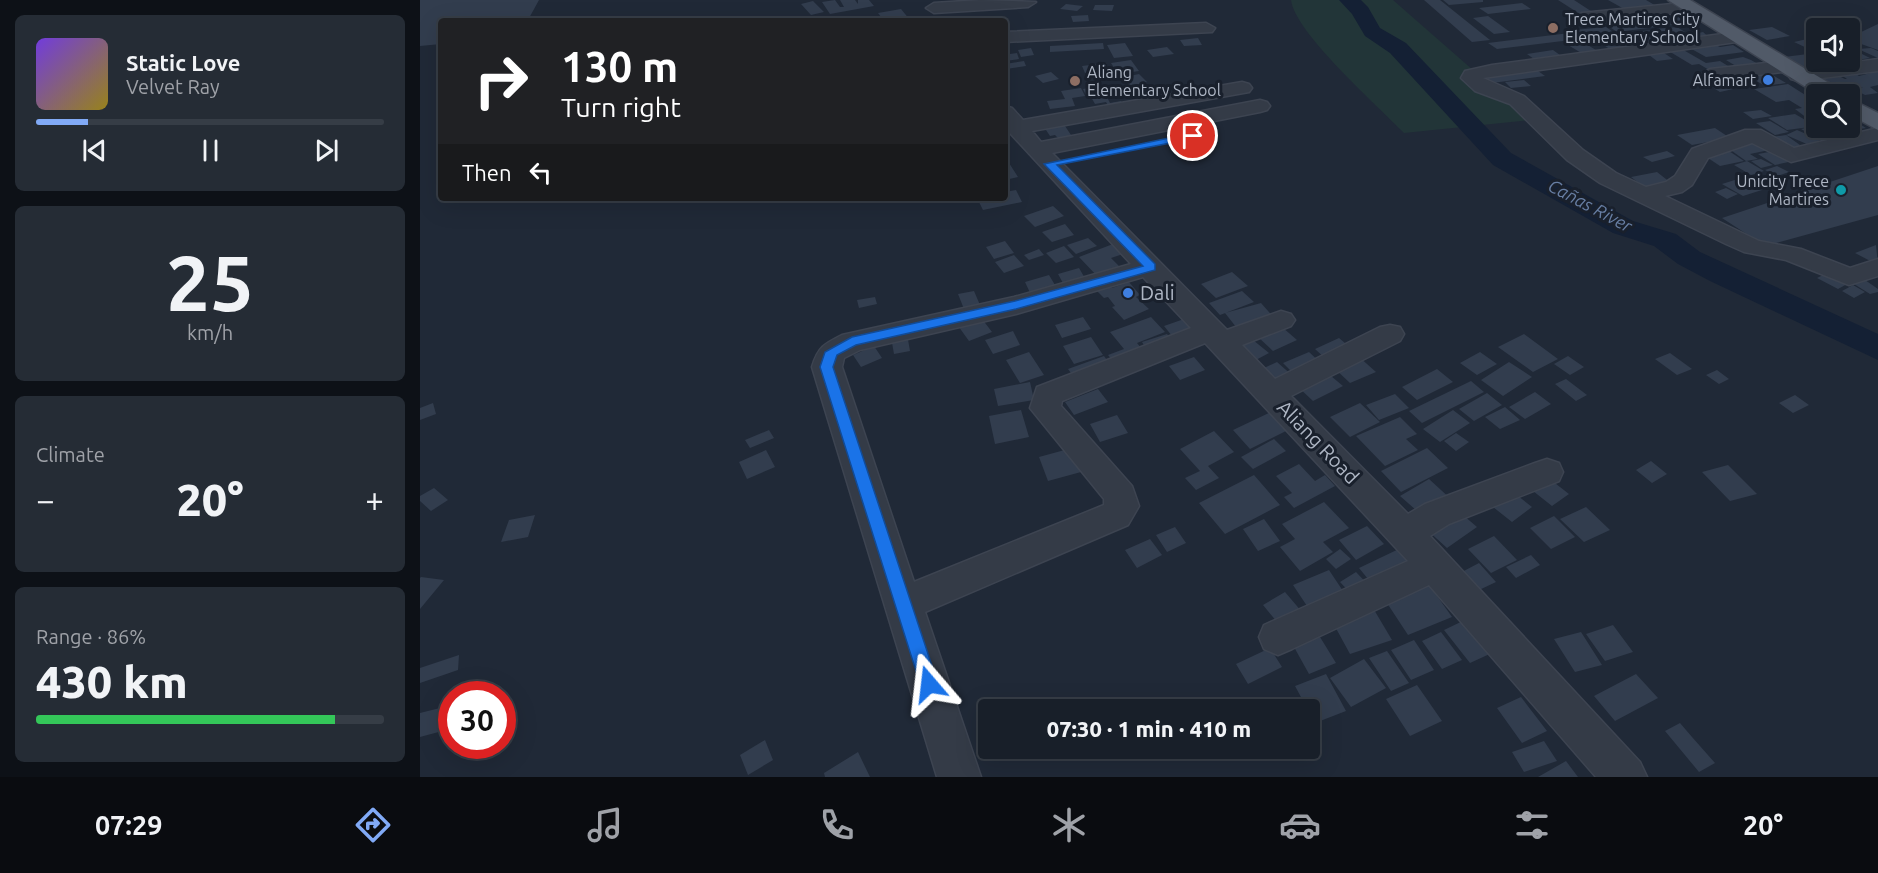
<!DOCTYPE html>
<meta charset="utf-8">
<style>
:root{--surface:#181f29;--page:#252c35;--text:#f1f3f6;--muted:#9fa2a8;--line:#363d46;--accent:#81aaf6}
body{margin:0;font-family:Ubuntu,sans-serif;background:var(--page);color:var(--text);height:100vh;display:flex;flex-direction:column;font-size:22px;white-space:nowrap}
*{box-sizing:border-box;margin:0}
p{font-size:20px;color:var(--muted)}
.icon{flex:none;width:33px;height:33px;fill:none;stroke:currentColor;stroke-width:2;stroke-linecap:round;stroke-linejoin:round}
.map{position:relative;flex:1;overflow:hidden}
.drawer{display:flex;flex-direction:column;gap:15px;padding:15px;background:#0d1117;width:420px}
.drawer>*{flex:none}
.guide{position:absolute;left:18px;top:18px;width:570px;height:183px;border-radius:6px;box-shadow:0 6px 24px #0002,0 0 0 2px var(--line);background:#202124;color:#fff;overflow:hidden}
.tools{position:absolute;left:1386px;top:18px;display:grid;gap:12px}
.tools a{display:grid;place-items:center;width:54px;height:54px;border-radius:6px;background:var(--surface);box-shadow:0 6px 24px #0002,0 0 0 2px var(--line);font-size:30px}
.speed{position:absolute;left:18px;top:681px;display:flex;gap:12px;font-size:30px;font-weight:700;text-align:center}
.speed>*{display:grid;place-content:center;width:78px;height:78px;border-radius:50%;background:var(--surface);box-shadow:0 6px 24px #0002,0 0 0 2px var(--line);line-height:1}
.speed .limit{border:9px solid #d22;background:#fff;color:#111}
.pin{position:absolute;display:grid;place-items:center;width:51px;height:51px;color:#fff;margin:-26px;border:3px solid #fff;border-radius:50%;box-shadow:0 2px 6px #0007}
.me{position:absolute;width:66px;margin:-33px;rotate:343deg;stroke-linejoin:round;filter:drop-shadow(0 0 4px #0008)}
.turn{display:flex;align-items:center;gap:21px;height:126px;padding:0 24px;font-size:27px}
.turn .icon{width:78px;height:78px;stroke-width:2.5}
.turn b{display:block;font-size:42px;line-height:51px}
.then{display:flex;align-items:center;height:57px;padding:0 24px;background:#0003;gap:12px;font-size:22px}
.big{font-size:45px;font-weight:800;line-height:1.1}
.drawer .tile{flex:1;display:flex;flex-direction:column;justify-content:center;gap:9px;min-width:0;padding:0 21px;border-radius:9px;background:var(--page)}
.drawer .dial{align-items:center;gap:0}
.dial b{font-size:78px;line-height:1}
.song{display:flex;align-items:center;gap:18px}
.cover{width:72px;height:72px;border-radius:9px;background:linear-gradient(135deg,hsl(260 70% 55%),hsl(50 70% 35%))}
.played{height:6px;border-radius:3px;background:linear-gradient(90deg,var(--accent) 15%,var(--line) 15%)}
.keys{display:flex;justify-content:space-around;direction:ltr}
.heat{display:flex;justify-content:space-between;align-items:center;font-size:33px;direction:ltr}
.charge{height:9px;border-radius:4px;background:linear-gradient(90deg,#34c759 86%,var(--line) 0)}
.trip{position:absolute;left:558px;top:699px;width:342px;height:60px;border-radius:6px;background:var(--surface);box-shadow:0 6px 24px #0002,0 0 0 2px var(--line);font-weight:800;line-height:60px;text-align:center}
.tabs{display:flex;height:96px;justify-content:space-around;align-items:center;background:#0a0c10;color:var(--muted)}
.tabs .icon{width:42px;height:42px}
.tabs .current{color:var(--accent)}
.tabs b{font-size:27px;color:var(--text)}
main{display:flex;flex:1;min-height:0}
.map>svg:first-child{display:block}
.green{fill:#223538}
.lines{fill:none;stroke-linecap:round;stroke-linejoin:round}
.river{fill:#142034;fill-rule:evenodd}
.building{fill:#323d4e}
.minor-casing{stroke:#3d4451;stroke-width:3}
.major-casing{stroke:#3d4451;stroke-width:3}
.minor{fill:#343b47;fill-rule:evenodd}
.major{fill:#515a68;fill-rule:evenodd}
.route{fill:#1a73e8;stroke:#114b97;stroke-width:1.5}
.education-dot{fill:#8d6e63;stroke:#19202c;stroke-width:2}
.shop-dot{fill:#3f7fe0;stroke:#19202c;stroke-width:2}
.culture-dot{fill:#0f9aa8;stroke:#19202c;stroke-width:2}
.labels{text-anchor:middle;stroke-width:6;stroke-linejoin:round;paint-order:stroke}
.far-poi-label{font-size:16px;fill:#aeb6c4;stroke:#19202c;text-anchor:start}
.far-water-label{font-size:18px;font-style:italic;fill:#677ea3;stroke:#19202c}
.poi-label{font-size:20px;fill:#aeb6c4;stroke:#19202c;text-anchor:start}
.street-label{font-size:20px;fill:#aeb6c4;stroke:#19202c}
</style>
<main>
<section class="drawer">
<div class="tile">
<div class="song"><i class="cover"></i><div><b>Static Love</b><p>Velvet Ray</p></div></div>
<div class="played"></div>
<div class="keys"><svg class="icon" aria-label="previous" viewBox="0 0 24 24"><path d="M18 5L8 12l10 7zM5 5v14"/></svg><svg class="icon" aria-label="pause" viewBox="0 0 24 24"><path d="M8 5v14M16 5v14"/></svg><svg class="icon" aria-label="next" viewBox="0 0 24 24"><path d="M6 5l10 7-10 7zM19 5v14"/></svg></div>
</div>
<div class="tile dial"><b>25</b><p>km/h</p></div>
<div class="tile"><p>Climate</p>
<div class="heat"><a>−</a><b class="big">20°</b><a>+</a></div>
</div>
<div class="tile"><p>Range · 86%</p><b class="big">430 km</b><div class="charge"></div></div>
</section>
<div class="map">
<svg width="1458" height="777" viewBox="0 0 1458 777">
<rect width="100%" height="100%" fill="#202937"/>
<path class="green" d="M871,0h102l137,120 -126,13c-26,-27 -109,-100 -113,-133z"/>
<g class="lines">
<path class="river" d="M919,0h22l7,7 12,21 26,15 105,110 122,68 43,13 24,18 178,82v26l-168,-79 -32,-17 -24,-18 -41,-13 -120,-68 -103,-112 -25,-17 -13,-22z"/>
</g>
<path class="building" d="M0,0h119l-11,20 -87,1v23l-21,2z
M415,0l5,7h4l-4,-7h15l3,4v-4h11l5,6 -44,8 -8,-12z
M1004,0h16l50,40 -18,2z
M1023,0h40v2l-34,3z
M1138,0h16l23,15 -14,1z
M1188,0h38l12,7 -32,3z
M393,1l11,11 -13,3 -10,-11z
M1102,3l9,6 -43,5 -9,-6z
M646,4l17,2 -6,5 -17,-2z
M675,5h19l-2,6 -19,-1z
M481,9l9,11 -26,1 -6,-8z
M668,15l1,6 -16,1 -2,-6z
M1068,16l22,16 -16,2 -21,-16z
M1257,16l12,8 -31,2 -11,-7z
M1199,19l5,3 20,-2 12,7 -39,5 -16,-11z
M1458,24v26l-28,-10 12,-6 -3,-1z
M1186,27l10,7 -32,3 -10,-7z
M1257,27l8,5 -14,3 -15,-6z
M1352,27l18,9 -23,4 -18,-10z
M1233,30l15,11 10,-2 7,4 -18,2 -5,-3 -12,1 -15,-9 6,4 -17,-1 7,4 -9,2 -11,-6 27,-5 9,3 -5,-4z
M1283,32l9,8 -19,2 -9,-6z
M1150,33l9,6 -82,10 -9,-6z
M1396,37v11l-7,1 -15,-7z
M778,38l4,7 -18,1 -4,-6z
M1189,38l8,6 9,5 -15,1 -16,-11z
M1163,42l16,10 -16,2 -15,-9z
M683,43l1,6 -54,3v-6z
M705,43l8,13 -19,2 -7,-13z
M1292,43l8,4 13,-2 11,7 -38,5 -18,-10z
M585,47h3l2,7 7,-1 2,6 -14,2z
M747,47l7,7 -21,3 -6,-7z
M611,48l3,7 -13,2 -3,-7z
M1260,48l26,15 14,-2 16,10 -20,3 -17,-10 -7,1 -25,-15z
M1451,48l7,3v7l-20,-9z
M1432,49l18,9 -19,3z
M1133,50l11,8 -26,4 -11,-8z
M1244,53l9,6 -16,2 -8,-6z
M1396,53v9l10,3 -23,3 -19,-11z
M1323,57l8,3 12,7 -19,4 -18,-11z
M711,60l8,11 -21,3 -7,-11z
M604,61l2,5 -20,3 -1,-3v-2z
M686,63l3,7 -24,3 -3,-7z
M1114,68l11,8 -53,7 -10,-9z
M1346,71l20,12 -21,3 -20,-12z
M1458,71v14l-8,2 8,6 -13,2 -10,-5 8,-3 -24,4 -25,-14 21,-3 10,5h2l-6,-4 14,-2 4,3z
M631,72l8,7 -16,4 -8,-7z
M719,74l8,8 -19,5 -8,-9z
M1315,75l16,10 -31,7 -18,-11z
M1104,80l7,6 -20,2 -6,-6z
M1368,84l22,14h6v27l-21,-16 7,-1 -13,-8 -13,2 -22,-13z
M674,87l5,8 -12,2 -4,-8z
M661,88l4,8 -13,2 3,8 -25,3 -3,-8 18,-2 -4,-8z
M686,95l4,8 11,-2 5,7 -15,3 -5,-9 -11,2 -4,-7z
M1341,110l11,6 -19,3 -10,-7z
M1375,114l38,22 -11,-7 28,-1v-3l8,-2 8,5 -6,1 10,6 -32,4 -3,-2 -14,3 -20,-11 9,-2 -23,3 -19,-12z
M1350,121l19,11 -14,3 -19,-12z
M643,123l10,15 -12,3 -6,-6 -5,1 -6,-9z
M1295,128l15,10 -38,7 -15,-10z
M1377,130l23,10 -11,5 -23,-10z
M1366,135l21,15 -15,2 -27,-14z
M1337,138l17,11 -24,5 8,5 -12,2 -21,-15z
M1306,149l18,12 -24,5 -18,-12z
M1360,150l18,10 -23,5 -17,-11z
M1247,151l8,5 -23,6 -9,-5z
M1341,159l12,6 -12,3 -10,-7z
M1327,161l17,10 -13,4 -17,-10z
M589,163l9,14 -13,3v-16z
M1357,166l12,6 -12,4 -12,-6z
M1458,166v49l-113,31 -43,-28z
M1237,172l14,11 -26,5 -14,-11z
M1321,178l21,12 -19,6 -21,-12z
M1306,188l12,6 -11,5 -12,-7z
M596,190l6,12 -39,8 -6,-12h28v-6z
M633,206l11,10 -29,11 -11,-11z
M645,224l9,11 -22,7 -10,-10z
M668,238l9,8 -21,8 -9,-9z
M585,241l9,12 -20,6 -8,-12z
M693,244l10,10 -12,4 10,10 -23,9 -19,-20z
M1456,245l2,20 -23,-12z
M644,246l10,11 -18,6 -10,-10z
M619,249l5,6 -15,5 -5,-5z
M594,255l10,11 -20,7 -9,-11z
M659,268l7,12 -22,5 -6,-11z
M812,272l16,14 -32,12 -15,-14z
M1409,272l20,11 -11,6 -21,-11z
M629,275l6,10 -11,3 4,5 -16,4 -7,-15z
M1445,280l13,9v3l-8,2 -16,-10z
M686,282l6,6 17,-6 11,13 -4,2 13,12 -25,11 -12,-13 3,-1 -7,-9 -4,1 -11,-11z
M1433,285l12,7 -11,6 -12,-7z
M554,291l6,14 -16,4 -6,-15z
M822,291l12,11 -34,13 -11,-12z
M455,297l2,7 -18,4 -2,-8z
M841,303l16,18 -37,11 -15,-19z
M559,315l13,17 -23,9 -13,-18z
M663,317l8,12 -29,9 -7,-13z
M731,317l14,15 -28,11 9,11 -30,11 -8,-10 16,-6 -14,-17z
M764,319l13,15 -21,7 -12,-15z
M862,327l15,13 -24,11 -15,-14z
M593,331l7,14 -27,9 -8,-14z
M487,334l3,17 -16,3 -3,-17z
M747,334l7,9 -26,9 -6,-10z
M1104,334l34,25 -25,13 -35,-25z
M671,337l12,18 -29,9 -11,-18z
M919,338l12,10 -24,12 -12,-11z
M833,340l16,13 -15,8 -16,-14z
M454,346l8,12 -21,9 -8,-12z
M609,352l15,23 -24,8 -14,-23z
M889,352l15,14 -26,12 -15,-15z
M1060,352l17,12 -20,11 -17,-12z
M1250,353l22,16 -15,6 -22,-16z
M684,356l9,12 -36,13 -9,-12z
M938,356l18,16 -26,11 -17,-16z
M1148,356l16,11 -14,8 -16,-11z
M774,357l11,13 -25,10 -11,-14z
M857,362l17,15 -13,6 -17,-15z
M1089,362l23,15 -29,19 -22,-16z
M1017,369l16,13 -36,18 -15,-13z
M1297,370l12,9 -10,5 -13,-9z
M905,371l18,15 -30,15 -17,-16z
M1146,379l21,16 -11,6 -21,-17z
M1051,381l13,11 -62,31 -13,-12z
M610,382l4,18 -36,6 -4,-17z
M678,389l10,13 -34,13 -9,-13z
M1115,392l16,12 -26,15 -16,-12z
M1067,393l15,12 -28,16 -15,-12z
M975,394l14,14 -30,12 -13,-15z
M1375,395l14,10 -16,8 -14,-10z
M13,403l3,11 -16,6v-12z
M940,403l20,19 -30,15 -20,-20z
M1085,407l15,13 -20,9 -15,-12z
M601,410l8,27 -34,7 -6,-28z
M1033,410l17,13 -30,19 -17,-13z
M853,411l17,18 -40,20 -17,-19z
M697,415l11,18 -28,9 -10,-18z
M980,417l17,17 -11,5 12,11 -33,16 -29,-30z
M349,430l5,8 -24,10 -5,-8z
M794,431l20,21 -26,14 11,12 -23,12 -11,-12 15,-7 -20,-22z
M1036,433l13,9 -13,9 -12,-10z
M854,439l12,12 -33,18 -12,-12z
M652,448l9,24 -33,9 -9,-24z
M1007,448l21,20 -47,24 -20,-21z
M346,450l9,17 -28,12 -8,-17z
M1231,461l16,13 -15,9 -16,-13z
M879,464l16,17 10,-6 10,11 -41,22 -10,-11 8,-4 -16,-17z
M1308,465l29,29 -27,7 -28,-29z
M834,475l26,30 -55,29 -26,-31z
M1009,479l24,22 -28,17 -25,-22z
M1131,480l18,14 -17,12 -19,-15z
M14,488l14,12 -17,11 -11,-10v-5z
M1093,492l19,15 -20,15 -19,-15z
M904,502l25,26 -26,14 10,10 -33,19 -20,-24 15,-8 -13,-15z
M1166,507l24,23 -26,12 -24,-23z
M1036,509l21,18 -30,21 -21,-19z
M115,515l-7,22 -27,5 8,-22z
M1134,516l21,21 -24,12 -21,-21z
M844,519l16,22 -22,10 -15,-22z
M947,526l17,18 -28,16 -17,-20z
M755,527l11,16 -19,9 -11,-17z
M1074,536l23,24 -26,13 -23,-24z
M730,539l12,16 -25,13 -12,-18z
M983,547l18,21 -44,22 -18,-22z
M920,549l11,10 -15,10 -10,-10z
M1111,555l9,10 -24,13 -10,-11z
M1059,563l17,19 -19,9 -17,-18z
M909,570l22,33 -36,15 -22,-33z
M936,572l17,18 -16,10 -17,-18z
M1,577l23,3 -24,29v-31z
M1008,583l24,34 -44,18 -23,-35z
M865,592l23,27 -22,14 -23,-28z
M953,608l19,32 -42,14 -18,-33z
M1047,619l27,33 -24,11 -26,-33z
M1193,625l20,27 -28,9 -19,-27z
M1021,632l21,28 -20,9 -20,-28z
M1161,632l21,33 -27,7 -21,-33z
M900,637l16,26 -27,11 -15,-27z
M994,640l20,30 -23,10 -20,-30z
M850,648l12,19 -34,17 -12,-20z
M967,651l22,32 -18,8 -22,-33z
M39,655l-1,15 -38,13v-15z
M944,659l22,29 -35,19 -21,-29z
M906,674l20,37 -31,12 -20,-37z
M1216,674l22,24 -43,23 -21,-25z
M997,685l25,36 -32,15 -24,-37z
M1101,697l26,34 -25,12 -25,-35z
M32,705l-6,25 -26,7v-24z
M1260,723l12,14 23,26 -16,9 -34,-41z
M345,740l8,20 -25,15 -8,-20z
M1124,741l13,20 -33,11 -12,-20z
M438,752l12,25h-45l-1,-4z
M1146,761l12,16h-40z"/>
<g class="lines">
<defs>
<path id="minor" d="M561,0l55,2 -8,5 -94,6 -8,-5 8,-5z
M1252,4l8,5 -2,4 -96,10 -9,-5 9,-5z
M786,23l9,5 -3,4 -207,10v-10z
M1317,32l6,1 3,4 -3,4 -260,37 41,18 59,54 33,23 30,14 20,-5 9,-6 17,-27 53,-19h16l33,18 84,-20v12l-87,22 -39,-19 -44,15 -16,27 -10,7 -17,4 94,45 42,8 49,19 28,-9v17l-29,9 -63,-25 -42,-8 -18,-8 -126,-61 -33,-23 -57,-56 -35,-13 -14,-13 4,-7 27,-6z
M1458,59v12l-80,10 -7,-2 -3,-4 3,-4 -81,10 -10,-6 10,-6 75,-8 7,2 2,4 -2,4z
M822,82l7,2 3,4 -3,4 -217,39 9,11 219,-42 7,2 3,4 -3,4 -7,2 -208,41 175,177 54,-19 10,3 4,6 -4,6 -49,19 33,34 105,-52 10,-2 10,2 4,7 -4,7 -109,55 117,118 17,-10 110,-41 12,-4 12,4 4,9 -4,9 -110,43 -19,12 210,226 7,15h-51l-167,-192 -137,64 -14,6 -14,-6 -5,-12 5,-12 144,-64 -203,-218 -143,58 -1,5 71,80 7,20 -11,19 -203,87 56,165h-44l-125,-410c6,-20 12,-23 30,-32l172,-38 117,-33 -122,-132 -4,-7v-19l7,2 11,12zM723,277l48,51 -154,59 -7,21 74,91v6l-190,77 -72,-215 2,-9 16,-8 156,-36z"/>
<path id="major" d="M1248,0h22l149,89 3,5h-25z
M1430,99l28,14v17l-28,-15z"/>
</defs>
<use href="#minor" class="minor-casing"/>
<use href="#major" class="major-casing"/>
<use href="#minor" class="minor"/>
<use href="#major" class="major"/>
</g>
<path class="route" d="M773,133l5,3 -2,2 -139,27 98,99v6l-139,39 -160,36 -19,10 -4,12 105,317 -3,6 -6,3 -7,-3 -102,-323 5,-15 27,-15 163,-36 128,-35 -99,-102z"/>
<g class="education-dot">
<circle cx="1133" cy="28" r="6"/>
<circle cx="655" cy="81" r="6"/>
</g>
<g class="shop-dot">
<circle cx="1348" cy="80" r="6"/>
<circle cx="708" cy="293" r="6"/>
</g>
<circle class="culture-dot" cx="1421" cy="190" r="6"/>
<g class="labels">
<g class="far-poi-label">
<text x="1145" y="25">Trece Martires City<tspan x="1145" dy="18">Elementary School</tspan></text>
<text x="667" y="78">Aliang<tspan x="667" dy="18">Elementary School</tspan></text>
<text x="1336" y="86" text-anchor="end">Alfamart</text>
<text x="1409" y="187" text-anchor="end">Unicity Trece<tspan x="1409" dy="18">Martires</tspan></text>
</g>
<g class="far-water-label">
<text transform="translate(1170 206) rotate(28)" y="6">Cañas River</text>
</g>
<g class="poi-label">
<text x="720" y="300">Dali</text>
</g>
<g class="street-label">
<text transform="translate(898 442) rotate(46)" y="7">Aliang Road</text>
</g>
</g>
</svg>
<div class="tools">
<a><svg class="icon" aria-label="sound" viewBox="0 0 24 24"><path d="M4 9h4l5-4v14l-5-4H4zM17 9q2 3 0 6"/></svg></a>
<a><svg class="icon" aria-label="search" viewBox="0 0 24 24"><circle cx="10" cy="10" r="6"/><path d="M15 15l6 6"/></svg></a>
</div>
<div class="speed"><div class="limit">30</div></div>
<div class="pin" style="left:773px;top:136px;background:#d93025"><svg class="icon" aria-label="arrive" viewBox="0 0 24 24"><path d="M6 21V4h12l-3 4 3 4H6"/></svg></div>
<svg class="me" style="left:509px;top:684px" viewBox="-20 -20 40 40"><path d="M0-17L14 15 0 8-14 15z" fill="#1a73e8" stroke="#fff" stroke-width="4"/></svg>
<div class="trip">07:30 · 1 min · 410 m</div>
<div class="guide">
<div class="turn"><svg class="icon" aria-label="right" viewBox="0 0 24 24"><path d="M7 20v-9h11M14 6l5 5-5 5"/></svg><div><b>130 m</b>Turn right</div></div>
<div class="then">Then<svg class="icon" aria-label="left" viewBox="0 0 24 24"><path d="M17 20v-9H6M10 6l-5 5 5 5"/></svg></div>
</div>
</div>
</main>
<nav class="tabs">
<b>07:29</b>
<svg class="icon current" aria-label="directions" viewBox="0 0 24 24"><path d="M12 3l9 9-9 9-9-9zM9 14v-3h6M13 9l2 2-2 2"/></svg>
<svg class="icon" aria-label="music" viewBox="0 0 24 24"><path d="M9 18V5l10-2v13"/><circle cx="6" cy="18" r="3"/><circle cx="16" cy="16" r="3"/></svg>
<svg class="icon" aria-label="phone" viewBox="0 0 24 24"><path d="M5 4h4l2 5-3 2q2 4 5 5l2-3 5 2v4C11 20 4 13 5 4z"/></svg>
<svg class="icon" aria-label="climate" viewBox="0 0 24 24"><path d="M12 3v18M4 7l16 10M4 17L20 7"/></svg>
<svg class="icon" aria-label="car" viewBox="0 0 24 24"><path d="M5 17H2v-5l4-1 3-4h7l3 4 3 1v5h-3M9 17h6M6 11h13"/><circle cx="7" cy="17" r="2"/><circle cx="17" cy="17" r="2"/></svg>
<svg class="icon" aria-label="filters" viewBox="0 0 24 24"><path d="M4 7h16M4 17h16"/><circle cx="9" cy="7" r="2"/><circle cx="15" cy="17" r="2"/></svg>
<b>20°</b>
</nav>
